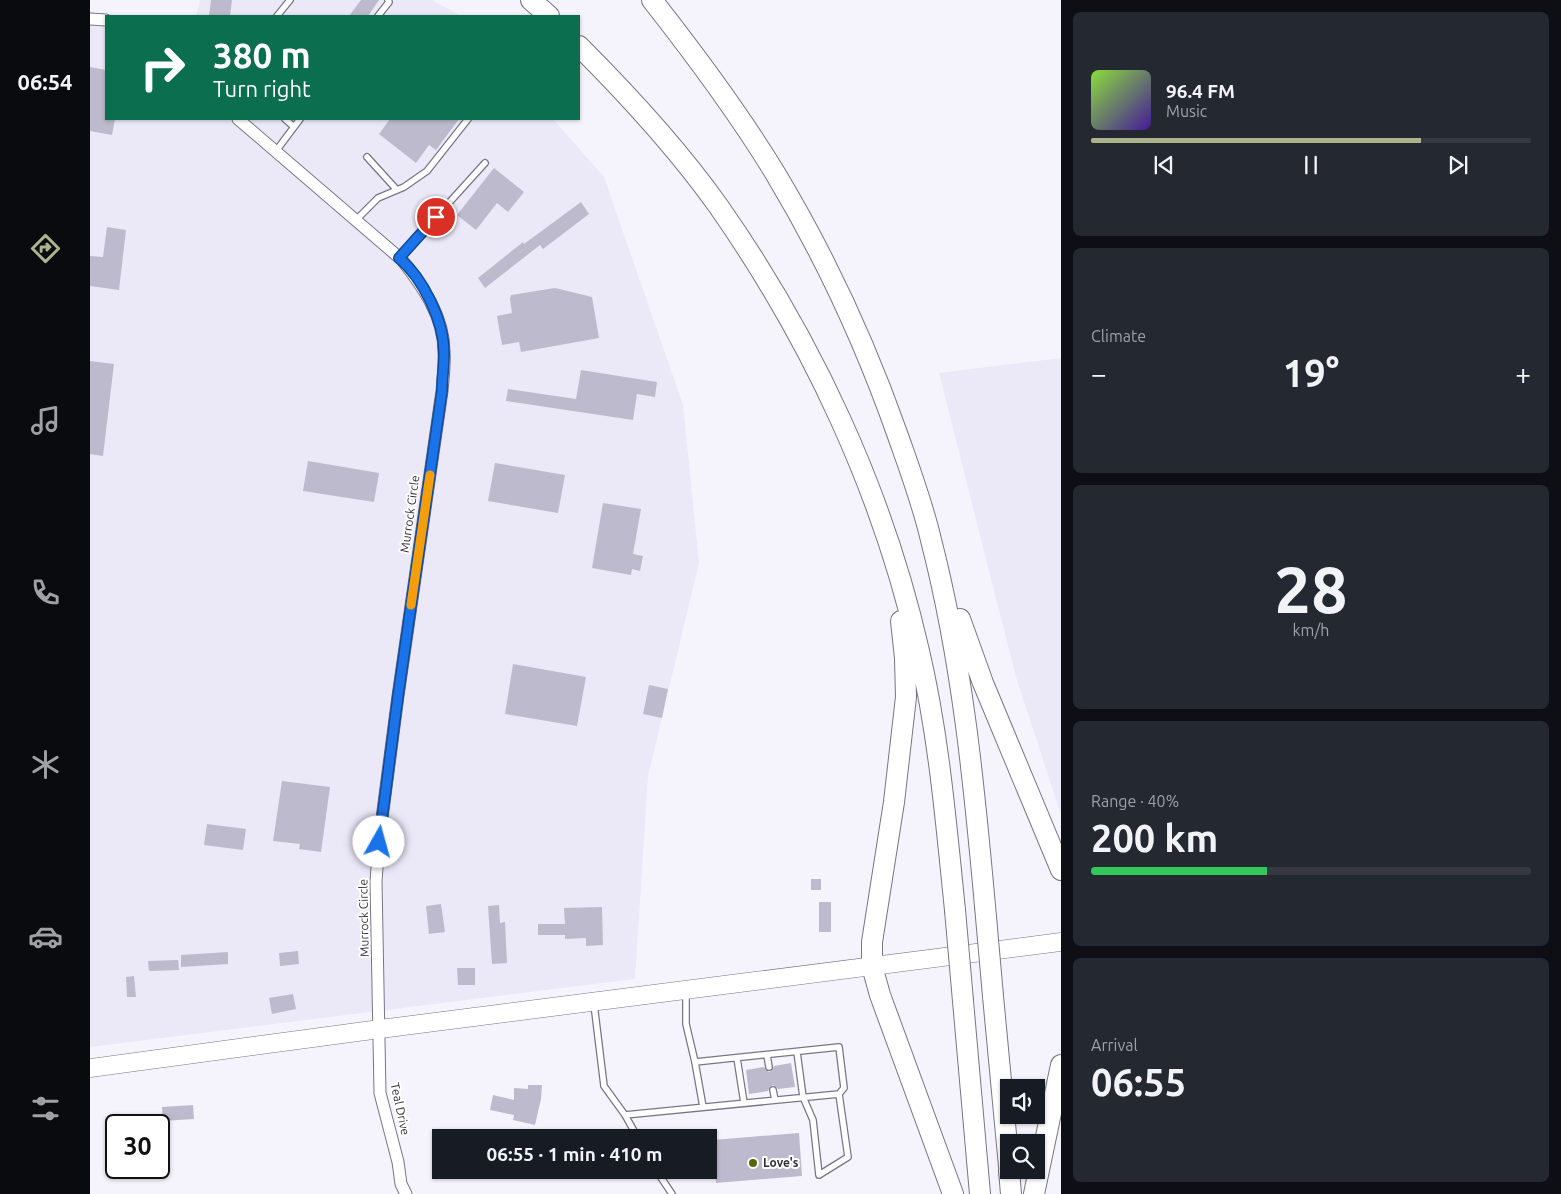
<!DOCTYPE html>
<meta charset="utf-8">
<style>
:root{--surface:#171b24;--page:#242831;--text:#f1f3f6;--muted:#9ea1a6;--line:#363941;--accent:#acb48e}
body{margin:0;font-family:Ubuntu,sans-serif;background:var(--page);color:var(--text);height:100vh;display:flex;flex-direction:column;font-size:19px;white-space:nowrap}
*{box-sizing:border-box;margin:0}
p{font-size:16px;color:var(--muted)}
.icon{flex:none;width:28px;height:28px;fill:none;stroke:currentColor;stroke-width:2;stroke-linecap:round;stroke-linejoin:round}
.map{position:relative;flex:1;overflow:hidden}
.drawer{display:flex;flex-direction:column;gap:12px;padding:12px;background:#0d0f14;width:500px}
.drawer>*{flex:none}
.top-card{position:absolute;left:15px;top:15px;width:475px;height:105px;border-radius:0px;box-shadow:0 1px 4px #0004;background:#0b6e4f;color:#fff;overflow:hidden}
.fabs{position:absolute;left:910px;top:1079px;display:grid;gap:10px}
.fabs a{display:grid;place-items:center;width:45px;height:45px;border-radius:0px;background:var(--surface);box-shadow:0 1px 4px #0004;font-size:25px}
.speed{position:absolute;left:15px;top:1114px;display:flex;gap:10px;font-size:25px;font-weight:700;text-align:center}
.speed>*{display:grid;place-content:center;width:65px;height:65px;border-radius:50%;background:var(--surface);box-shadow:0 1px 4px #0004;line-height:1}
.speed .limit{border:2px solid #111;border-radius:8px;background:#fff;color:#111}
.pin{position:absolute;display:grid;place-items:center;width:42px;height:42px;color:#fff;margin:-21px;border:2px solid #fff;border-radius:50%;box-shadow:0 1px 5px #0007}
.me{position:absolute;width:55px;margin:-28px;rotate:7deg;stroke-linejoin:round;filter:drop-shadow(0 0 4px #0008)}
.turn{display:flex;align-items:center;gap:18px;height:105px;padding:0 25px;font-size:22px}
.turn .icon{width:65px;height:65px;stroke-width:2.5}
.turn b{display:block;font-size:35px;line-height:42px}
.big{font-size:38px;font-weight:600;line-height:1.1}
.drawer .widget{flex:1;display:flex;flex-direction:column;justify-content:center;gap:8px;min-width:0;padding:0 18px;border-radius:8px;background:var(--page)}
.drawer .dial{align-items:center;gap:0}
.dial b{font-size:65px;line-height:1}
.song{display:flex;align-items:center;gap:15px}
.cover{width:60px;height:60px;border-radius:8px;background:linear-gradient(135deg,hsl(90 70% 55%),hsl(260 70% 35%))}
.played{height:5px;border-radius:2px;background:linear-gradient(90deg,var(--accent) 75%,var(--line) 75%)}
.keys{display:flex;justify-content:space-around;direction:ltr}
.heat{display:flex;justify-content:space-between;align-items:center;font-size:28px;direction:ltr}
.charge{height:8px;border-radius:4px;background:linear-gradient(90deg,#34c759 40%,var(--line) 0)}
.trip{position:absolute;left:342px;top:1129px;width:285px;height:50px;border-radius:0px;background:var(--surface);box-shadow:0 1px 4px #0004;font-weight:600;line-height:50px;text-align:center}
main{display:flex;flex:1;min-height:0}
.tab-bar{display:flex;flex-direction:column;width:90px;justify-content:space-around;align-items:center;background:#090b0e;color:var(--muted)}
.tab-bar .icon{width:35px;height:35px}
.tab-bar .on{color:var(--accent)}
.tab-bar b{font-size:22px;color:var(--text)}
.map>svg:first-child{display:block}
.built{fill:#ebe8f8}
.building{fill:#bdbacd}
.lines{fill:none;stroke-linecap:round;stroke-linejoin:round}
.service-casing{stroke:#797587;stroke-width:8}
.minor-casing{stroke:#797587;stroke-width:13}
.primary-casing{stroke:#797587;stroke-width:19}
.motorway-casing{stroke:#797587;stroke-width:22}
.service{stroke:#fff;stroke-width:5.5}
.minor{stroke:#fff;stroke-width:11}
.primary{stroke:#fff;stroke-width:18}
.motorway{stroke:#fff;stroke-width:20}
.motorway-bridge-casing{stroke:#797587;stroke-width:22;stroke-linecap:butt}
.motorway-bridge{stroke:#fff;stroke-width:20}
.route-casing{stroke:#114b97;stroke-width:12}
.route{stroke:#1a73e8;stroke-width:9}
.slow{stroke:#f59e0b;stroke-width:9}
.poi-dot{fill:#58660e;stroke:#fff;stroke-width:2}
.labels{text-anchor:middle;stroke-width:4;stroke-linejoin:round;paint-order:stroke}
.street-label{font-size:12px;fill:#312f37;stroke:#fff}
.poi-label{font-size:12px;font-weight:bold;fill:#312f37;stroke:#fff;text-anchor:start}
</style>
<main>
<nav class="tab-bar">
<b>06:54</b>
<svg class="icon on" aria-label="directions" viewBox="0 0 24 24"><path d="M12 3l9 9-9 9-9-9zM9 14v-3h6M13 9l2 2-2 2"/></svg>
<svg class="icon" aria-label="music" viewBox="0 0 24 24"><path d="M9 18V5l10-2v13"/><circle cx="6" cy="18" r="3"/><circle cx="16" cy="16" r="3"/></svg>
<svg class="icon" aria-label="phone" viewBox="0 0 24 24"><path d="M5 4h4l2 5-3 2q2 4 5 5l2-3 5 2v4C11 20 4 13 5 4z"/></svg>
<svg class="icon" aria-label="climate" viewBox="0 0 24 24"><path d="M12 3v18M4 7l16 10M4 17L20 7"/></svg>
<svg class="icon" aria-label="car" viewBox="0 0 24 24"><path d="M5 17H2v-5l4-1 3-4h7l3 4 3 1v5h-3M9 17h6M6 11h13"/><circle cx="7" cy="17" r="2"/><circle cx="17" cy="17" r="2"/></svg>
<svg class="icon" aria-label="filters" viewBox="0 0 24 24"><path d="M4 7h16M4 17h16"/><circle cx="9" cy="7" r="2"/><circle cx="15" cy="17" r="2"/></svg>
</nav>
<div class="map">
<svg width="971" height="1194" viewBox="0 0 971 1194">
<rect width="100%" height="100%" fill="#f5f4fc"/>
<path class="built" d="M110,0h232l29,16h-265z
M0,11l16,7v101h447l51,58 79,228 16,158 -51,213 -13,203 -545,68z
M971,358v457l-45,-138 -77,-304z"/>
<path class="building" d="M121,0h21l-2,16h-21z
M271,0h18l-11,16h-19z
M0,67l16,3v49h9l-3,16 -22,-4z
M300,119h69l-23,31 -7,-5 -13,18 -37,-29z
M404,168l30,24 -16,20 -11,-9 -21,27 -19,-15z
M491,202l8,12 -46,35 -3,-4 -55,43 -7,-10 45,-36 1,2z
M17,227l19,3 -7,60 -29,-4v-30l13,1z
M465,288l37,9 7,41 -78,14 -2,-10 -17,3 -5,-29 15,-3 -2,-14 1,-4z
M0,361l24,3 -11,92 -13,-2z
M491,370l76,12 -2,15 -18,-3 -4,26 -127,-19 2,-12 68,10z
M218,461l71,12 -5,29 -71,-11z
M405,463l70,12 -7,38 -70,-12z
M513,503l38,6 -8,45 10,2 -3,15 -8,-2 -1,6 -39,-7z
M423,664l73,13 -9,49 -72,-12z
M559,685l19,4 -6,29 -19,-4z
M192,781l48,6 -9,65 -22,-3 1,-5 -27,-3z
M117,824l39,5 -3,21 -39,-5z
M721,879h10v11h-10z
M729,902h12v30h-12z
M351,904l4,28 -16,2 -3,-28z
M409,905l1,18 5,-1 2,41 -15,1 -4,-58z
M512,907l1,38 -17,1v-8l-21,1v-4h-27v-11h27l-1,-16z
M208,951l1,13 -19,2 -1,-13z
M138,952v12l-47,3v-12z
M88,960l1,10 -30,1 -1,-10z
M367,968h18v17h-17z
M44,976l2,21h-9l-1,-20z
M203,994l3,15 -24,5 -3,-16z
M701,1063l4,24 -17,2 -2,-2 -3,-2 -3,2 -2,4 -19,3 -3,-24 18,-3 2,3 3,2 3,-2 2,-4z
M438,1085h14l-1,14 -6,26 -22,-5 1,-5 -24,-5 3,-15 21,5v-12l14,1z
M103,1105l1,14 -31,2 -1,-14z
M709,1133l3,43 -86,7 -3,-43z"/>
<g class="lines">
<defs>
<path id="service" d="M187,16l13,-16
M288,16l11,-14 -1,-2
M195,119l9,8
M186,151l24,-32
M277,157l30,33
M266,220l22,-22 26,-11 23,-16 41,-52
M309,258l86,-95
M504,1004l10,82 21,29 13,23
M707,1052l6,45 10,23 6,55 29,-18 -9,-63
M677,1055l2,12
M647,1058l7,45
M605,1062l8,45
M683,1090l2,10
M535,1115l214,-21 5,-6 -5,-41 -144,15 -9,-38v-33
M566,1170l16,24"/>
<path id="minor" d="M0,19l16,1
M148,119l164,141c21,27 42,56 42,92 1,13 -1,26 -2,39l-44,305 -19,145 -3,40 4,212 18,69 3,22 5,10"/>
<path id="primary" d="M0,1068l290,-39 681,-87"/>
<path id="motorway" d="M441,0l18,16
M562,0c44,56 86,112 123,173 50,83 91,172 123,263 12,34 25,69 33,104 31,120 43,243 54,366
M489,46c50,50 99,103 140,161 93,133 164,285 200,444 20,85 27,172 36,259
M870,619l23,64 78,187
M811,621l4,37 1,39 -12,105 -22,140v24l8,29 73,199
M903,996l16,170
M873,1001l17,193
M919,1170l2,24
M944,1194l27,-129"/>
</defs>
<use href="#service" class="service-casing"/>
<use href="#minor" class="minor-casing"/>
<use href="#primary" class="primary-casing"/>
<use href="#motorway" class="motorway-casing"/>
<use href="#service" class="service"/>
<use href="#minor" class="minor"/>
<use href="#primary" class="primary"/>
<use href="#motorway" class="motorway"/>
<defs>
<path id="motorway-bridge" d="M895,906l8,90
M865,910l8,91"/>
</defs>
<use href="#motorway-bridge" class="motorway-bridge-casing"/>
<use href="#motorway-bridge" class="motorway-bridge"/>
</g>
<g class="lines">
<defs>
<path id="route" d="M289,842l19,-146 44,-305c0,-12 2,-25 2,-38 0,-32 -21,-75 -45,-95l37,-41"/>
</defs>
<use href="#route" class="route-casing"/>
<use href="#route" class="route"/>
<path class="slow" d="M321,605l19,-130"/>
</g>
<circle class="poi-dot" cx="663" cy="1163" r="5"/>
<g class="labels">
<g class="street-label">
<text transform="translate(320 514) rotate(-82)" y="4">Murrock Circle</text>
<text transform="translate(274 918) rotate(-91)" y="4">Murrock Circle</text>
<text transform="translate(310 1109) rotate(78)" y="4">Teal Drive</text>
</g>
<g class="poi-label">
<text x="673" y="1167">Love's</text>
</g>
</g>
</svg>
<div class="fabs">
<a><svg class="icon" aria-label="sound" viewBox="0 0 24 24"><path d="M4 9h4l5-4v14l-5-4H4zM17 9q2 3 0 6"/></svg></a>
<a><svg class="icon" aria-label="search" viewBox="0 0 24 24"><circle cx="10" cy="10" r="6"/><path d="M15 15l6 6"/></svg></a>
</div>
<div class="speed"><div class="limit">30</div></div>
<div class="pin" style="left:346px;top:217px;background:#d93025"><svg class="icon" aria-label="arrive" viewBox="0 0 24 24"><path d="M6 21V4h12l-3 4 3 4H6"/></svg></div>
<svg class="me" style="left:289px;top:842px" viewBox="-20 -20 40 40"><circle r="19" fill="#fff"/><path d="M0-13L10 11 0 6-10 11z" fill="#1a73e8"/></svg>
<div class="trip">06:55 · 1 min · 410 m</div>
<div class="top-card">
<div class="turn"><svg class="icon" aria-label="right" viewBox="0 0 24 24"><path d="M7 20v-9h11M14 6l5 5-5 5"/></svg><div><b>380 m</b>Turn right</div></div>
</div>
</div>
<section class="drawer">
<div class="widget">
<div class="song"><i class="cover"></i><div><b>96.4 FM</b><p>Music</p></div></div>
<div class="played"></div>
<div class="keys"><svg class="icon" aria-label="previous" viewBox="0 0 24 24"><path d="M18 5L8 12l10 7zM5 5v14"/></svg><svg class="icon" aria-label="pause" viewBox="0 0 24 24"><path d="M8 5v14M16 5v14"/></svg><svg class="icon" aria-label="next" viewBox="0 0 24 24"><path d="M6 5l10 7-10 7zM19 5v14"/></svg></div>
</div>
<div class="widget"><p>Climate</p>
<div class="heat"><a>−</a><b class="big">19°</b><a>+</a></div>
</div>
<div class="widget dial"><b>28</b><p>km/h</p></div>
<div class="widget"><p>Range · 40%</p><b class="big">200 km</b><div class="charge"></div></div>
<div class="widget"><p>Arrival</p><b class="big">06:55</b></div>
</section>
</main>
